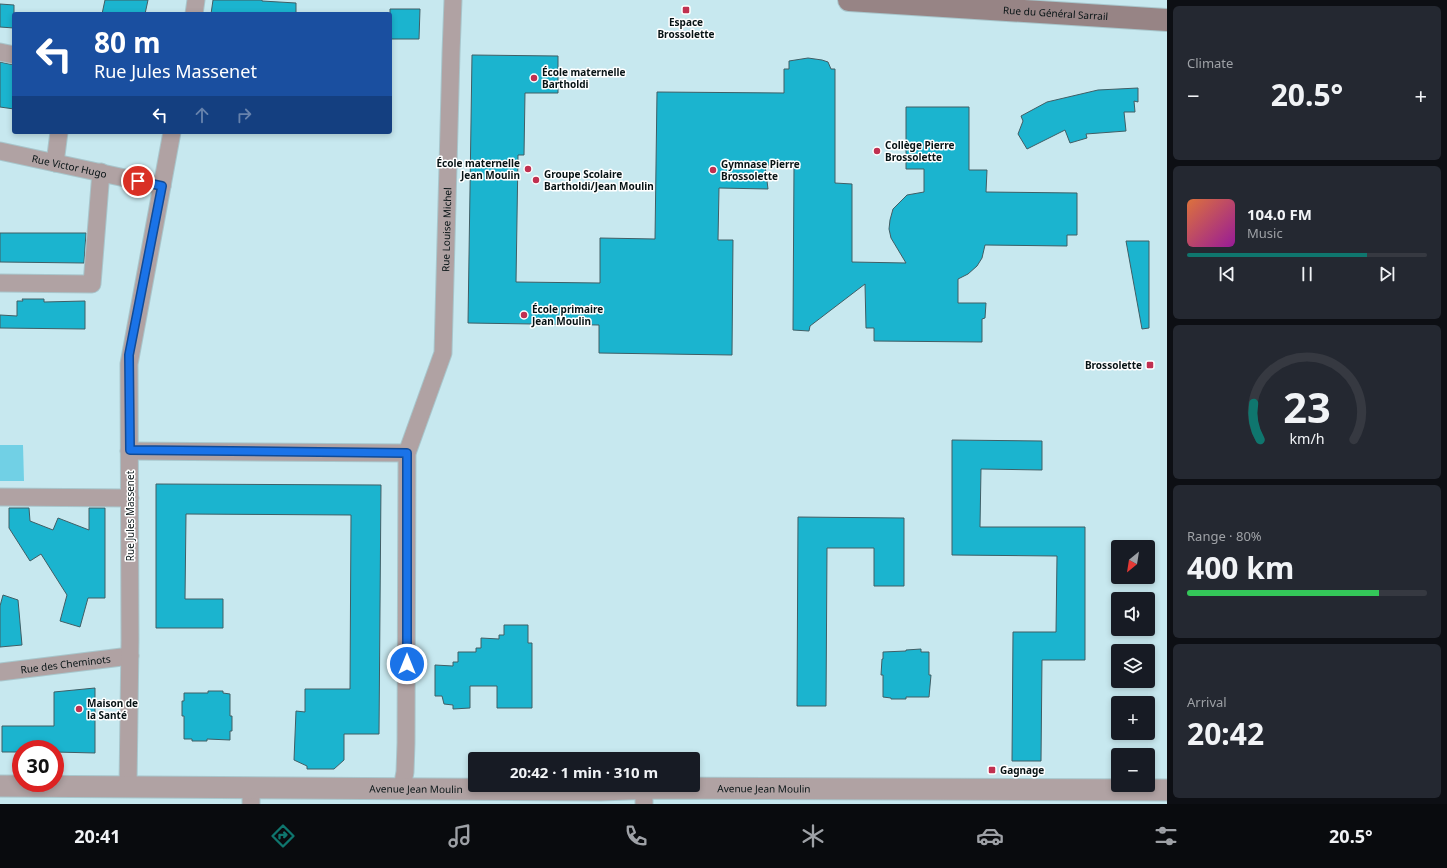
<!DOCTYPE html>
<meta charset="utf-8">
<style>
:root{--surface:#171b24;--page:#242831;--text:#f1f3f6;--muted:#9ea1a6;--line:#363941;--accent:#0f766e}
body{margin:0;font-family:"Noto Sans",sans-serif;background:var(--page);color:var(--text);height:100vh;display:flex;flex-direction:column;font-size:15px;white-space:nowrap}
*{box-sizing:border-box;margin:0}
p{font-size:13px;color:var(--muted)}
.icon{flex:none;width:22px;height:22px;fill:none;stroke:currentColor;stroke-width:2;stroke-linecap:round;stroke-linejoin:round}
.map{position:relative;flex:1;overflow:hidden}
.panel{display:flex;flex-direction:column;gap:6px;padding:6px;background:#0d0f14;width:280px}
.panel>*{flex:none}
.guide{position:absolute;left:12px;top:12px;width:380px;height:122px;border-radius:4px;box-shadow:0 2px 6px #0003;background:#1a4fa0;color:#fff;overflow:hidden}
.needle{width:26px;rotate:210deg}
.fabs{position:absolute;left:1111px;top:540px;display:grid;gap:8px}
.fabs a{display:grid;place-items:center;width:44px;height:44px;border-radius:4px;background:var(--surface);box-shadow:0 2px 6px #0003;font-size:20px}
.speed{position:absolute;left:12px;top:740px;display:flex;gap:8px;font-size:20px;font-weight:700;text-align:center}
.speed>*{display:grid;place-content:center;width:52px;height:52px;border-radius:50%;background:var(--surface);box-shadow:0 2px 6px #0003;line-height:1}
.speed .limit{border:6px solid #d22;background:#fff;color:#111}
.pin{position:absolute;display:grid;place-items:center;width:34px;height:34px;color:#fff;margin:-17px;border:2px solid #fff;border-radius:50%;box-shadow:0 1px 4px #0007}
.me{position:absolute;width:44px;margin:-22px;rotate:0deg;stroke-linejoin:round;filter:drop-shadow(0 0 3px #0008)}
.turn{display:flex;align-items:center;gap:14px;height:84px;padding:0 16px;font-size:18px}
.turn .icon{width:52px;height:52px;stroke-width:2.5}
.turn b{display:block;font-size:28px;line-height:34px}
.lanes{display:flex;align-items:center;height:38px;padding:0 16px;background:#0003;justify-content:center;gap:20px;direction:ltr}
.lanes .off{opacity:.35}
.big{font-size:30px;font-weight:700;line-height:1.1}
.panel .widget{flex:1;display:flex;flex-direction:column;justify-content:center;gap:6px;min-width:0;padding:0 14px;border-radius:6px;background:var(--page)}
.panel .dial{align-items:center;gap:0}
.dial svg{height:104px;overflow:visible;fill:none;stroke:var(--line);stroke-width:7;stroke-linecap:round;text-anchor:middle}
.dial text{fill:var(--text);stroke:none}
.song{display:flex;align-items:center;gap:12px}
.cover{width:48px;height:48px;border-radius:6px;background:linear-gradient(135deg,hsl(20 70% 55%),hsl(300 70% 35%))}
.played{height:4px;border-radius:2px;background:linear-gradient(90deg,var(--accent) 75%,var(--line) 75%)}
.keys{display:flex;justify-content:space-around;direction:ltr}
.heat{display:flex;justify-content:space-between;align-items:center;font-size:22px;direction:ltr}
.charge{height:6px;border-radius:3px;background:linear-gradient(90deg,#34c759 80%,var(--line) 0)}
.trip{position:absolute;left:468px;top:752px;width:232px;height:40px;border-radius:4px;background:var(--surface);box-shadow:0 2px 6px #0003;font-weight:700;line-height:40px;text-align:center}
.menu{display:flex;height:64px;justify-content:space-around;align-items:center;background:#090b0e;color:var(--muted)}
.menu .icon{width:28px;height:28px}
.menu .current{color:var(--accent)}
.menu b{font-size:18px;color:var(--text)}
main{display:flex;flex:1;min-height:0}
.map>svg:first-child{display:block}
.green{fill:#71d0e5}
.building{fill:#1bb4cf;stroke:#415e65}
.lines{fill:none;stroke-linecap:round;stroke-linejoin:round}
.minor-casing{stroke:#a8c6cc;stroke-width:19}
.tertiary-casing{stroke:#a8c6cc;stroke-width:23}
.secondary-casing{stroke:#a8c6cc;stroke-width:24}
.minor{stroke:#b0a2a3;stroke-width:17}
.tertiary{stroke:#b0a2a3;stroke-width:21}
.secondary{stroke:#978485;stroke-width:22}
.route-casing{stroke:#114b97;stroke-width:10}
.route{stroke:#1a73e8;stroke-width:7}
.poi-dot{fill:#c03050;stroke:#fff;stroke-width:1.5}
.labels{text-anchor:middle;stroke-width:3;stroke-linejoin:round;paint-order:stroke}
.street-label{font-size:10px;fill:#071315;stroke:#fff}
.poi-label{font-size:10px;font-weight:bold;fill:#071315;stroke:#fff;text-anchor:start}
</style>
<main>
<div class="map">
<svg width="1167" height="804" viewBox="0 0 1167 804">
<rect width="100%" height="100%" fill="#c7e8ef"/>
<path class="green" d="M0,445h23l1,36h-24z"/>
<path class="building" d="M105,0h43l-3,14h-43z
M213,0h49v1l34,2v11h-85z
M0,4l14,1v23l-14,-1z
M390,9h30l-1,30h-29z
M472,55l86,1v37h-33l-1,62h-6l-2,127 84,1v-45l55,1 2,-147 127,1v-24h5v-8l19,-3 14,2 6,2 3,7h4v114l17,1v78l54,1 -15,-25 -2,-9 1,-9 3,-11 14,-14 17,-3v-23h-18v-62h63v63h18l-1,22 91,1v42h-10v11l-82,-1 -3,13 -5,8 -9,8 -10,5v24h28l-1,15 -3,1v23l-108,-1v-13h-8l-1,-44 -55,42 -1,5 -16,-1 1,-165h-29l3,24 -49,-1 -1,52h15l-1,115 -133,-2v-28l-131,-2z
M0,62l14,3v44l-14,-2z
M1138,88v14l-4,-1 1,11h-11l2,19 -40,3 1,4 -17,5 -5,-13 -38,19 -9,-15 5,-13 -2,-5 26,-14 51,-12z
M0,233h86l-2,30 -84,-1z
M1126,241h23v87l-7,1z
M22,299h22v3l41,-1v28l-85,-1v-13l17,1v-15h6z
M952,440l90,1v29l-61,-1 -1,58h105v133h-43l-1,101h-29l1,-129h43l1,-76 -105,-1z
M156,484l225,1 -2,249h-35v26l-10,9h-27v-3l-13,-6 2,-49 9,1v-23h45l1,-174 -165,-1 -1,85h38v29h-67z
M9,508h20l1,13 23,9 5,-12 31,12v-22h16v90h-17l-8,29 -20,-6 7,-26 -26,-41 -11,7 -21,-33z
M798,517l106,1v68h-30v-38h-47l-1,158h-29z
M3,595l15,5 4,45 -22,2v-41z
M504,625h24v18h4v65h-35v-22h-27v22l-17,1v-4l-9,-1 -2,-8h-7v-31l18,1v-4h5v-10h18v-4h5v-10l18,1v-4h5z
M921,649v3h8v23h2l-2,22h-23v2h-15v-1l-8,-1v-22h-2l1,-16h1v-7l23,-1v-1z
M95,688v65l-40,-1v-3h-34v3h-19v-26h52v-34z
M208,691h15v2l7,1v22h2v15h-2v9l-23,-1v2h-15v-2h-8v-23h-2v-15h2v-8h24z"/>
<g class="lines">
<defs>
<g id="minor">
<path d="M194,14l2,-14"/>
<path d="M0,52l14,3"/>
<path id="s1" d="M0,151l162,35"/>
<path d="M55,163l4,-31"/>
<path d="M0,283l92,1 9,-112"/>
<path d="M129,451l278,2"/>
<path d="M0,497l130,1"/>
<path id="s2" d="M0,672l130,-16"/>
<path d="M128,786l2,-146 -1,-276 43,-232"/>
<path id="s3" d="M402,788l3,-16 1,-29 1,-290 36,-100 8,-300 2,-53"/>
<path d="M251,804v-17"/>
<path d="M644,804v-15"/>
</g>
<g id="tertiary">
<path id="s4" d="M0,786l600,4 56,-2 511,2"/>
</g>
<g id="secondary">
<path id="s5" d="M849,0l318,20"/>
</g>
</defs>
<use href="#minor" class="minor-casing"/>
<use href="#tertiary" class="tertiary-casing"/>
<use href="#secondary" class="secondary-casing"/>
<use href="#minor" class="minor"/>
<use href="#tertiary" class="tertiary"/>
<use href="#secondary" class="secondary"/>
</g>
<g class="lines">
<defs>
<path id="route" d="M138,181l24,5 -33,169 1,95 277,3v211"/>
</defs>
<use href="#route" class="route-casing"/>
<use href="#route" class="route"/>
</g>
<g class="poi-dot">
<rect x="682" y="6" width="8" height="8" rx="2"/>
<circle cx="534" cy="78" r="4"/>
<circle cx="877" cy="151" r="4"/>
<circle cx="528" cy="169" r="4"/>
<circle cx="713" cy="170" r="4"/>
<circle cx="536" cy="180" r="4"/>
<circle cx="524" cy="315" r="4"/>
<rect x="1146" y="361" width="8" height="8" rx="2"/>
<circle cx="79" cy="709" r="4"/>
<rect x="988" y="766" width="8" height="8" rx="2"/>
</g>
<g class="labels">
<g class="street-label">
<text dy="4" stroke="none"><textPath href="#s5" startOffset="207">Rue du Général Sarrail</textPath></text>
<text dy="4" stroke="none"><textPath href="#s1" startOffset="71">Rue Victor Hugo</textPath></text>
<text dy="4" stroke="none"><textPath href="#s3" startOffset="565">Rue Louise Michel</textPath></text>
<text transform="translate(130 516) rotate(-90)" y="4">Rue Jules Massenet</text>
<text dy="4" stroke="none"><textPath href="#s2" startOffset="66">Rue des Cheminots</textPath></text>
<text dy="4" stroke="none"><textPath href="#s4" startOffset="416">Avenue Jean Moulin</textPath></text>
<text dy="4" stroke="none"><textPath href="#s4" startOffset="764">Avenue Jean Moulin</textPath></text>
</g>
<g class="poi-label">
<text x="686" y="26" text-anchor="middle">Espace<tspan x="686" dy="12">Brossolette</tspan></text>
<text x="542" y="76">École maternelle<tspan x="542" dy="12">Bartholdi</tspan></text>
<text x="885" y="149">Collège Pierre<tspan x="885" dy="12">Brossolette</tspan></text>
<text x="520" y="167" text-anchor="end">École maternelle<tspan x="520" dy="12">Jean Moulin</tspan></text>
<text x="721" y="168">Gymnase Pierre<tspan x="721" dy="12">Brossolette</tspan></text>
<text x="544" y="178">Groupe Scolaire<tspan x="544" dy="12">Bartholdi/Jean Moulin</tspan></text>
<text x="532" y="313">École primaire<tspan x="532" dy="12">Jean Moulin</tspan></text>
<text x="1142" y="369" text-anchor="end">Brossolette</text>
<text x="87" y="707">Maison de<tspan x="87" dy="12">la Santé</tspan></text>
<text x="1000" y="774">Gagnage</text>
</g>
</g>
</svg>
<div class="fabs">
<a><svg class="needle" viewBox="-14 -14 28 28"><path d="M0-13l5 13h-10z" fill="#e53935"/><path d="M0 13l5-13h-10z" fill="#9ea1a6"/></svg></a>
<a><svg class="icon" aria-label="sound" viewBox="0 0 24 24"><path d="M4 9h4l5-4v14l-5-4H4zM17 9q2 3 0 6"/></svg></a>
<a><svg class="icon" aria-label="layers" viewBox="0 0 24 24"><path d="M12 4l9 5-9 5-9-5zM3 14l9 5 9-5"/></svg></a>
<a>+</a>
<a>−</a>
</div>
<div class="speed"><div class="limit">30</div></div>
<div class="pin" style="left:138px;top:181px;background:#d93025"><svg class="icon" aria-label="arrive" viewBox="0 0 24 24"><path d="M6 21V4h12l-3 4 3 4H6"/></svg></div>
<svg class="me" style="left:407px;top:664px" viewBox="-20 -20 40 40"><circle r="17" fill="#1a73e8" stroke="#fff" stroke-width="3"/><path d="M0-11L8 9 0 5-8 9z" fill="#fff"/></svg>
<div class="trip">20:42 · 1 min · 310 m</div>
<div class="guide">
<div class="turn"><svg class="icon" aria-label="left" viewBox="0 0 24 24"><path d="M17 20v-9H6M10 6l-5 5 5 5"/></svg><div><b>80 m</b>Rue Jules Massenet</div></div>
<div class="lanes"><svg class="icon" aria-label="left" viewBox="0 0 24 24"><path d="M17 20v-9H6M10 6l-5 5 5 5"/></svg><svg class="icon off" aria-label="ahead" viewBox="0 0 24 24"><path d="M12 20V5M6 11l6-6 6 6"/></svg><svg class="icon off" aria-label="right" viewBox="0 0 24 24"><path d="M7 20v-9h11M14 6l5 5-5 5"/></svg></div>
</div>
</div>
<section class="panel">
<div class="widget"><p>Climate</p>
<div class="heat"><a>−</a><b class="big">20.5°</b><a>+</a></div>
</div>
<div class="widget">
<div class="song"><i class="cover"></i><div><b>104.0 FM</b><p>Music</p></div></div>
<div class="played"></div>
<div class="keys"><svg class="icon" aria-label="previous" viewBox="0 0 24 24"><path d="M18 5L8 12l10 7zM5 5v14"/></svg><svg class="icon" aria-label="pause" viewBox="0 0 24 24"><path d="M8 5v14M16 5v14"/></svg><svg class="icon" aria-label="next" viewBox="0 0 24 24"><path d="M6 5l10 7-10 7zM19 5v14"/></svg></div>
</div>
<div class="widget dial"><svg viewBox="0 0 100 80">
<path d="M14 69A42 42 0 1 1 86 69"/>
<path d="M14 69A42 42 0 0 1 9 41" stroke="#0f766e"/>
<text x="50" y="56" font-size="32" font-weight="700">23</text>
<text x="50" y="72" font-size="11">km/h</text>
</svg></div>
<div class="widget"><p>Range · 80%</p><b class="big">400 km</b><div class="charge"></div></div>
<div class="widget"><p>Arrival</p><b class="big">20:42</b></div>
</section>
</main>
<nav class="menu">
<b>20:41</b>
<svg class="icon current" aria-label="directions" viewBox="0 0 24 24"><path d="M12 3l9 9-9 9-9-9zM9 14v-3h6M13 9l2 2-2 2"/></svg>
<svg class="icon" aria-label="music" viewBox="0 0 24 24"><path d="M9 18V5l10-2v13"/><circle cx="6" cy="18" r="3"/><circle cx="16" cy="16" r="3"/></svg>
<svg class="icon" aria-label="phone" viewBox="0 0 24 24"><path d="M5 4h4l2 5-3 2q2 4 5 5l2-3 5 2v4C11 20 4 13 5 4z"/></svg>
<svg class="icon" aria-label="climate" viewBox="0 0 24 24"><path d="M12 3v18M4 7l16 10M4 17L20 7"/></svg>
<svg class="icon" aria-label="car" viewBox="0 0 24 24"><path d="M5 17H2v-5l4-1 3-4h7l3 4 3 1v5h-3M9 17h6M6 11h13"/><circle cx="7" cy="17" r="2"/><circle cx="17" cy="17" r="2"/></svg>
<svg class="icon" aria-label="filters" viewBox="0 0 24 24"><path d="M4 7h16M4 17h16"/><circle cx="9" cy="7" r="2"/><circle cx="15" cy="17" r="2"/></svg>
<b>20.5°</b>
</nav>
